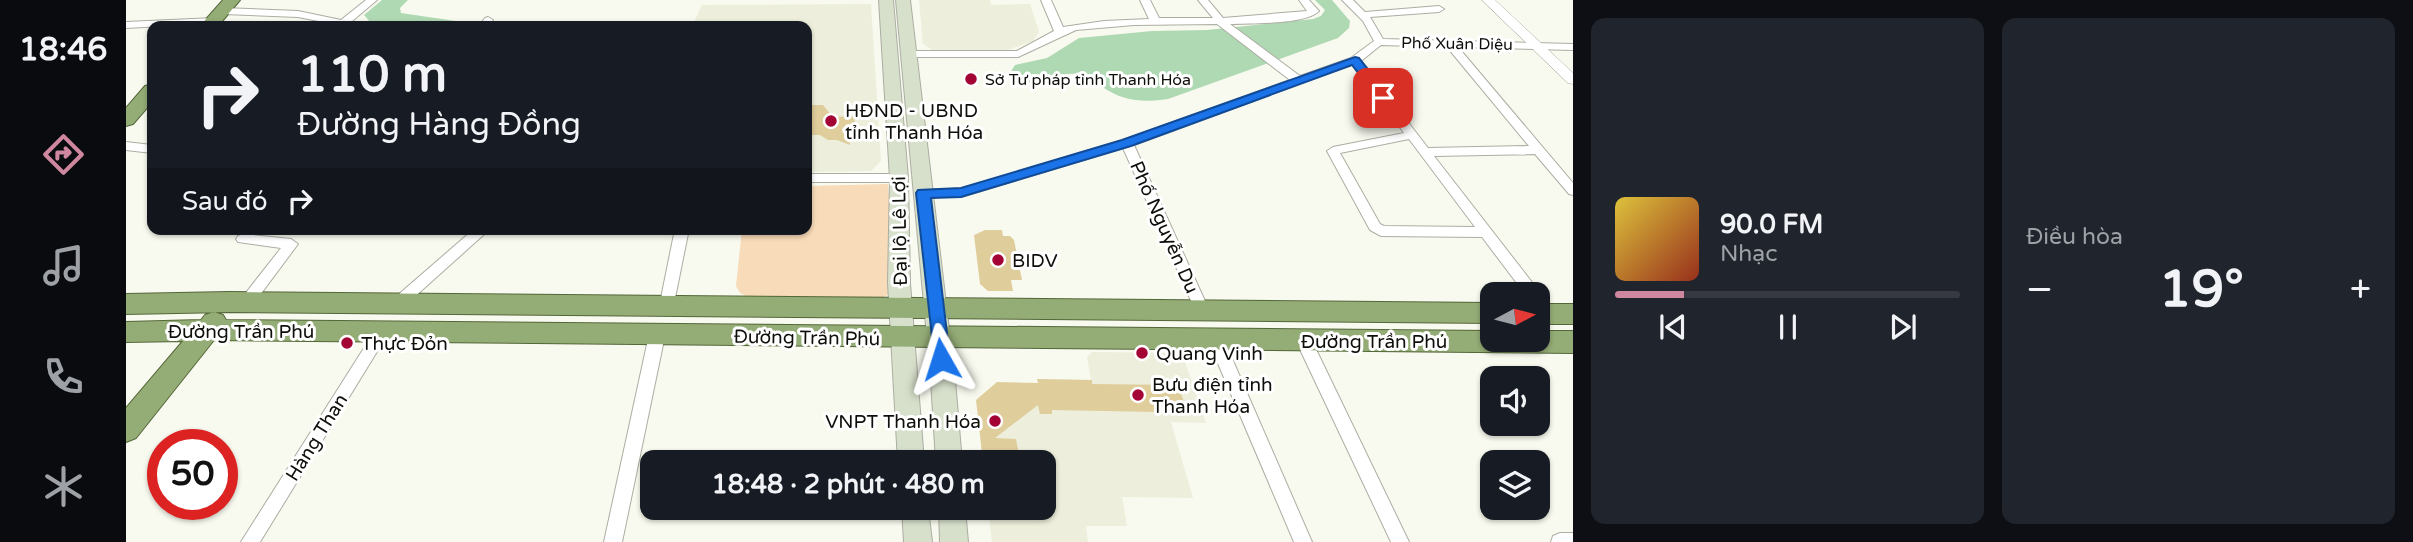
<!DOCTYPE html>
<html lang="vi">
<meta charset="utf-8">
<style>
:root{--surface:#171b24;--page:#20242c;--text:#f1f3f6;--muted:#9ea1a6;--line:#363941;--accent:#ce879f}
body{margin:0;font-family:"Varela Round",sans-serif;background:var(--page);color:var(--text);height:100vh;display:flex;flex-direction:column;font-size:26px;white-space:nowrap}
*{box-sizing:border-box;margin:0}
p{font-size:23px;color:var(--muted)}
.icon{flex:none;width:38px;height:38px;fill:none;stroke:currentColor;stroke-width:2;stroke-linecap:round;stroke-linejoin:round}
.map{position:relative;flex:1;overflow:hidden}
.panel{display:flex;flex-direction:column;gap:18px;padding:18px;background:#0d0f14;width:840px}
.panel>*{flex:none}
.banner{position:absolute;left:21px;top:21px;width:665px;height:214px;border-radius:14px;box-shadow:0 2px 5px #0004;background:#171b24;color:var(--text);overflow:hidden}
.needle{width:46px;rotate:83deg}
.buttons{position:absolute;left:1354px;top:282px;display:grid;gap:14px}
.buttons a{display:grid;place-items:center;width:70px;height:70px;border-radius:14px;background:var(--surface);box-shadow:0 2px 5px #0004;font-size:35px}
.speed{position:absolute;left:21px;top:429px;display:flex;gap:14px;font-size:35px;font-weight:700;text-align:center}
.speed>*{display:grid;place-content:center;width:91px;height:91px;border-radius:50%;background:var(--surface);box-shadow:0 2px 5px #0004;line-height:1}
.speed .limit{border:10px solid #d22;background:#fff;color:#111}
.pin{position:absolute;display:grid;place-items:center;width:60px;height:60px;color:#fff;margin:-30px;border-radius:14px;box-shadow:0 4px 10px #0006}
.me{position:absolute;width:77px;margin:-38px;rotate:354deg;stroke-linejoin:round;filter:drop-shadow(0 0 5px #0008)}
.turn{display:flex;align-items:center;gap:24px;height:147px;padding:0 35px;font-size:32px}
.turn .icon{width:91px;height:91px;stroke-width:2.5}
.turn b{display:block;font-size:49px;line-height:60px}
.then{display:flex;align-items:center;height:66px;padding:0 35px;background:#0003;gap:14px;font-size:26px}
.big{font-size:52px;font-weight:700;line-height:1.1}
.panel .tile{flex:1;display:flex;flex-direction:column;justify-content:center;gap:10px;min-width:0;padding:0 24px;border-radius:14px;background:var(--page)}
.song{display:flex;align-items:center;gap:21px}
.cover{width:84px;height:84px;border-radius:10px;background:linear-gradient(135deg,hsl(50 70% 55%),hsl(10 70% 35%))}
.played{height:7px;border-radius:4px;background:linear-gradient(90deg,var(--accent) 20%,var(--line) 20%)}
.keys{display:flex;justify-content:space-around;direction:ltr}
.heat{display:flex;justify-content:space-between;align-items:center;font-size:38px;direction:ltr}
.panel .tiles{flex:1;display:grid;gap:18px;grid-template-columns:repeat(2,1fr)}
.trip{position:absolute;left:514px;top:450px;width:416px;height:70px;border-radius:14px;background:var(--surface);box-shadow:0 2px 5px #0004;font-weight:700;line-height:70px;text-align:center}
main{display:flex;flex:1;min-height:0}
.menu{display:flex;flex-direction:column;width:126px;justify-content:space-around;align-items:center;background:#090b0e;color:var(--muted)}
.menu .icon{width:49px;height:49px}
.menu .current{color:var(--accent)}
.menu b{font-size:32px;color:var(--text)}
.map>svg:first-child{display:block}
.built{fill:#edeedb}
.green{fill:#f8dbb8}
.water{fill:#afd9b3}
.building{fill:#dfcd9b}
.lines{fill:none;stroke-linecap:round;stroke-linejoin:round}
.minor-casing{stroke:#acada3;stroke-width:2}
.tertiary-casing{stroke:#acada3;stroke-width:1}
.secondary-casing{stroke:#acada3;stroke-width:2}
.trunk-casing{stroke:#54673a;stroke-width:2}
.minor{fill:#fff;fill-rule:evenodd}
.tertiary{fill:#fff;fill-rule:evenodd}
.secondary{fill:#d7e0cb;fill-rule:evenodd}
.trunk{fill:#94ac76;fill-rule:evenodd}
.route{fill:#1a73e8;stroke:#114b97;stroke-width:2}
.poi-dot{fill:#a30435;stroke:#fff;stroke-width:2.5}
.labels{text-anchor:middle;stroke-width:6;stroke-linejoin:round;paint-order:stroke}
.far-street-label{font-size:16px;fill:#0e0f0b;stroke:#fff}
.far-poi-label{font-size:16px;fill:#0e0f0b;stroke:#fff;text-anchor:start}
.poi-label{font-size:19px;fill:#0e0f0b;stroke:#fff;text-anchor:start}
.street-label{font-size:19px;fill:#0e0f0b;stroke:#fff}
</style>
<main>
<nav class="menu">
<b>18:46</b>
<svg class="icon current" aria-label="directions" viewBox="0 0 24 24"><path d="M12 3l9 9-9 9-9-9zM9 14v-3h6M13 9l2 2-2 2"/></svg>
<svg class="icon" aria-label="music" viewBox="0 0 24 24"><path d="M9 18V5l10-2v13"/><circle cx="6" cy="18" r="3"/><circle cx="16" cy="16" r="3"/></svg>
<svg class="icon" aria-label="phone" viewBox="0 0 24 24"><path d="M5 4h4l2 5-3 2q2 4 5 5l2-3 5 2v4C11 20 4 13 5 4z"/></svg>
<svg class="icon" aria-label="climate" viewBox="0 0 24 24"><path d="M12 3v18M4 7l16 10M4 17L20 7"/></svg>
</nav>
<div class="map">
<svg width="1447" height="542" viewBox="0 0 1447 542">
<rect width="100%" height="100%" fill="#f9faef"/>
<path class="built" d="M793,0h71l1,5 39,-1 9,28 -6,9 -28,10 -73,-1 -9,-6z
M745,4l10,157 -10,10 -64,1v-146h-115l10,-21z
M966,352l90,1 24,70 -35,-1 22,76 -71,-1 5,29h-41l2,16h-96l-4,-34h57v-46h-62l-6,-59 2,-5 19,-16 3,2 37,-1 -1,-4 54,1 -4,-23z"/>
<path class="green" d="M762,184l6,101 -3,8 -9,5h-132l-10,-5 -4,-7 6,-57h65v-43z"/>
<path class="water" d="M256,0h26l-8,8 1,5 89,13h-97l-23,-4 -6,-7z
M1189,0h17l18,21 -1,7 -11,10 -170,61c-25,4 -46,2 -67,-13 -8,-5 -15,-11 -24,-12 -20,-3 -50,21 -67,-1l5,-8 32,-7 32,-20 73,-7 55,-1 106,-11 8,-3 4,-6z"/>
<path class="building" d="M681,105h16l10,12 21,-1 1,8 6,4 -13,8 2,9 -13,-5h-9l-8,-5h-13z
M859,230h17l1,6h7l4,4 8,40h-11l2,11h-25l-8,-7 -6,-49z
M911,379l55,1v4l86,1 8,23h-28l1,4 -107,-2v4h-12l-2,-9 -43,33 21,1 2,11h-5l2,12h-32l-7,-62 21,-18 41,1z"/>
<g class="lines">
<defs>
<path id="minor" d="M240,0h11l-26,22 12,4h-19l-46,-9 -75,-3 -5,-3 5,-3 75,3 43,9z
M915,0h10l12,27 41,-6 45,-2 -9,-19h10l9,18h54l-15,-18h10l15,18 84,-7 -8,-11h10l10,11c-14,14 -69,12 -89,13l70,52 51,-18 23,-17 -11,-20 -21,-21h11l12,12 74,-6 5,3 -5,3 -69,5 13,22 190,5v6l-115,-3 115,136v12l-4,-1 -34,-40 -101,2 104,134 2,4 -2,4v-4h-13l-43,-57 -101,-1 -11,-6 -43,-79 6,-4 71,-14 -51,-69 -219,81 76,167 -2,4h-10l-2,-4 -73,-164 -162,49 -42,-1 -2,-3 6,-4h38l162,-49 167,-60 -73,-56 -83,1 -58,5 -58,27h-109l-5,-3 5,-3h108l37,-20zM1255,45l66,2 82,99 -101,2 -67,-87zM1283,139l66,88 -91,-1 -4,-2 -40,-71z
M362,17l5,3 -4,6h-10l6,-8z
M88,18l5,3 -2,2 -91,5v-6z
M0,142l26,3v8l-26,-3z
M681,174h92l6,4 -6,4h-92z
M348,229h16l-89,80h-10l-2,-4 2,-4z
M549,229h14l-16,79 -2,4h-10l-2,-4z
M117,234l48,5 7,5 -47,63h-10l-2,-4 2,-4 40,-51 -43,-6 -2,-3 2,-3z
M255,327l5,2 3,4 -3,4 -126,205h-19l135,-213z
M531,329l5,2 3,4 -43,207h-18l45,-207 3,-4z
M1090,334l5,2 3,4 88,202h-18l-86,-202 3,-4z
M1178,335l5,2 3,4 97,201h-18l-95,-201 3,-4z
M1434,533h13v9h-22l2,-6z"/>
<path id="tertiary" d="M1356,0h13l78,73v11l-5,-1z"/>
<path id="secondary" d="M753,0h14l15,178 2,105 14,179h-26l-10,-179 2,-105z
M770,0h14l45,380 7,82h-26l-5,-82z
M776,508h26l4,34h-28z
M813,508h26l3,34h-28z"/>
<path id="trunk" d="M97,0h17l-22,26h-18z
M26,84v18l-19,22 -7,2v-18l19,-22z
M103,292l1264,11v20l-1264,-11 -103,2v-20z
M1412,304h35v20h-35z
M88,312l9,3 3,5 1267,11v9h45v-9h35v22l-1359,-13 -78,98 -10,4v-34l57,-67 -57,1v-20l75,-2 4,-5z"/>
</defs>
<use href="#minor" class="minor-casing"/>
<use href="#tertiary" class="tertiary-casing"/>
<use href="#secondary" class="secondary-casing"/>
<use href="#trunk" class="trunk-casing"/>
<use href="#minor" class="minor"/>
<use href="#tertiary" class="tertiary"/>
<use href="#secondary" class="secondary"/>
<use href="#trunk" class="trunk"/>
</g>
<path class="route" d="M1229,57l4,1 29,37v5h-9l-27,-35 -221,81 -170,51 -30,1 19,161 -3,5h-12l-19,-171 2,-3 43,-2 161,-48z"/>
<g class="poi-dot">
<circle cx="845" cy="79" r="7"/>
<circle cx="705" cy="121" r="7"/>
<circle cx="872" cy="260" r="7"/>
<circle cx="221" cy="343" r="7"/>
<circle cx="1016" cy="353" r="7"/>
<circle cx="1012" cy="395" r="7"/>
<circle cx="869" cy="421" r="7"/>
</g>
<g class="labels">
<g class="far-street-label">
<text transform="translate(1331 43) rotate(1)" y="6">Phố Xuân Diệu</text>
</g>
<g class="far-poi-label">
<text x="859" y="85">Sở Tư pháp tỉnh Thanh Hóa</text>
</g>
<g class="poi-label">
<text x="719" y="117">HĐND - UBND<tspan x="719" dy="22">tỉnh Thanh Hóa</tspan></text>
<text x="886" y="267">BIDV</text>
<text x="235" y="350">Thực Đỏn</text>
<text x="1030" y="360">Quang Vinh</text>
<text x="1026" y="391">Bưu điện tỉnh<tspan x="1026" dy="22">Thanh Hóa</tspan></text>
<text x="855" y="428" text-anchor="end">VNPT Thanh Hóa</text>
</g>
<g class="street-label">
<text transform="translate(1039 227) rotate(66)" y="7">Phố Nguyễn Du</text>
<text transform="translate(773 231) rotate(-91)" y="7">Đại lộ Lê Lợi</text>
<text x="115" y="338">Đường Trần Phú</text>
<text transform="translate(681 337) rotate(1)" y="7">Đường Trần Phú</text>
<text x="1248" y="348">Đường Trần Phú</text>
<text transform="translate(190 437) rotate(-58)" y="7">Hàng Than</text>
</g>
</g>
</svg>
<div class="buttons">
<a><svg class="needle" viewBox="-14 -14 28 28"><path d="M0-13l5 13h-10z" fill="#e53935"/><path d="M0 13l5-13h-10z" fill="#9ea1a6"/></svg></a>
<a><svg class="icon" aria-label="sound" viewBox="0 0 24 24"><path d="M4 9h4l5-4v14l-5-4H4zM17 9q2 3 0 6"/></svg></a>
<a><svg class="icon" aria-label="layers" viewBox="0 0 24 24"><path d="M12 4l9 5-9 5-9-5zM3 14l9 5 9-5"/></svg></a>
</div>
<div class="speed"><div class="limit">50</div></div>
<div class="pin" style="left:1257px;top:98px;background:#d93025"><svg class="icon" aria-label="arrive" viewBox="0 0 24 24"><path d="M6 21V4h12l-3 4 3 4H6"/></svg></div>
<svg class="me" style="left:815px;top:359px" viewBox="-20 -20 40 40"><path d="M0-17L14 15 0 8-14 15z" fill="#1a73e8" stroke="#fff" stroke-width="4"/></svg>
<div class="trip">18:48 · 2 phút · 480 m</div>
<div class="banner">
<div class="turn"><svg class="icon" aria-label="right" viewBox="0 0 24 24"><path d="M7 20v-9h11M14 6l5 5-5 5"/></svg><div><b>110 m</b>Đường Hàng Đồng</div></div>
<div class="then">Sau đó<svg class="icon" aria-label="right" viewBox="0 0 24 24"><path d="M7 20v-9h11M14 6l5 5-5 5"/></svg></div>
</div>
</div>
<section class="panel">
<div class="tiles">
<div class="tile">
<div class="song"><i class="cover"></i><div><b>90.0 FM</b><p>Nhạc</p></div></div>
<div class="played"></div>
<div class="keys"><svg class="icon" aria-label="previous" viewBox="0 0 24 24"><path d="M18 5L8 12l10 7zM5 5v14"/></svg><svg class="icon" aria-label="pause" viewBox="0 0 24 24"><path d="M8 5v14M16 5v14"/></svg><svg class="icon" aria-label="next" viewBox="0 0 24 24"><path d="M6 5l10 7-10 7zM19 5v14"/></svg></div>
</div>
<div class="tile"><p>Điều hòa</p>
<div class="heat"><a>−</a><b class="big">19°</b><a>+</a></div>
</div>
</div>
</section>
</main>
